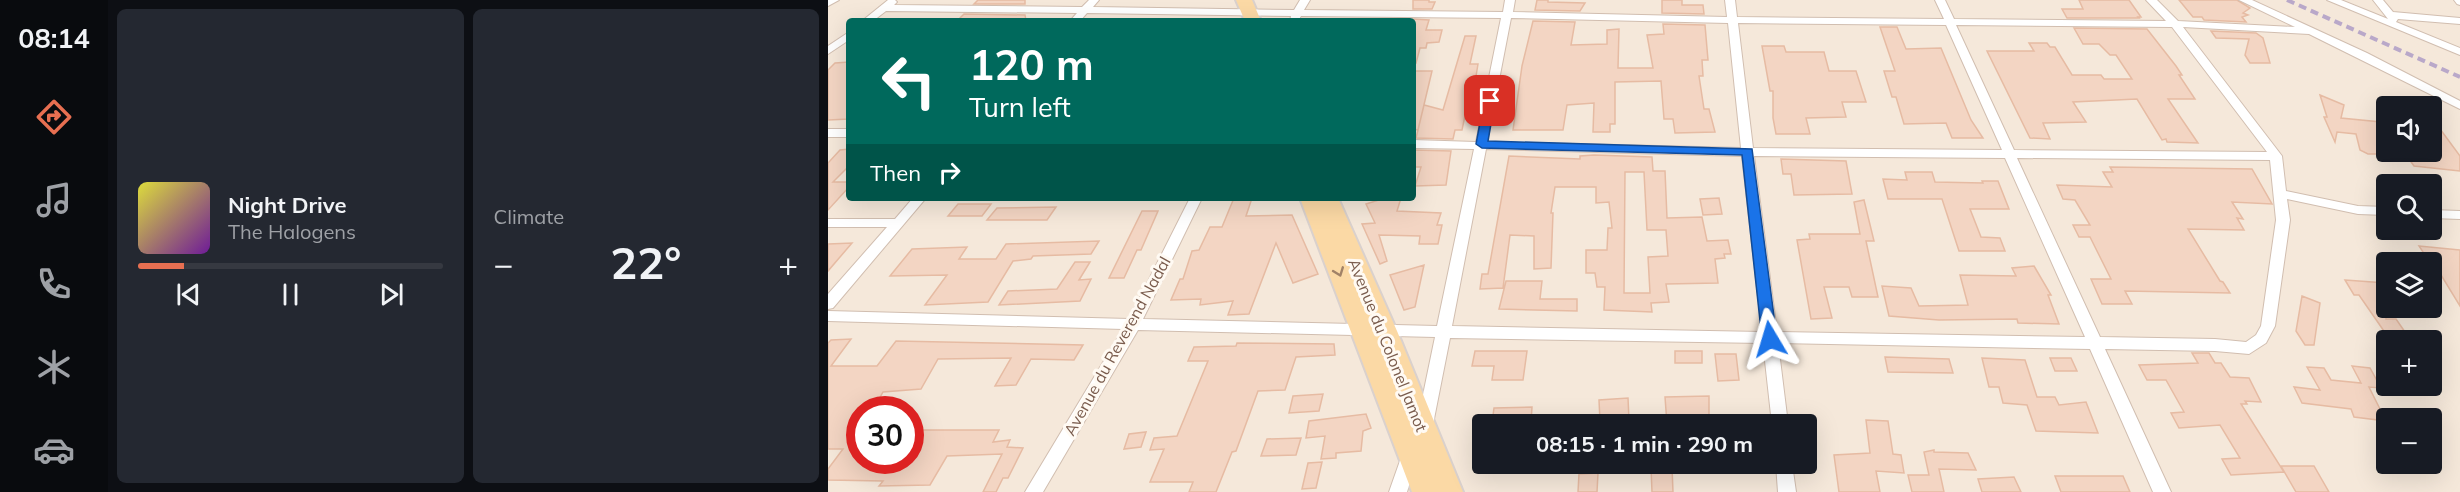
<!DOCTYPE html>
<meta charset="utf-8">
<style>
:root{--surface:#171b24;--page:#242831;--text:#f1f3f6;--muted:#9ea1a6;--line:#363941;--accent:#e76f51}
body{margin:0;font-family:Mulish,sans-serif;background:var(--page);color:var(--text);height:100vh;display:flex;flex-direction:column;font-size:22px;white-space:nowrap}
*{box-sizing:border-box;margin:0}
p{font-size:20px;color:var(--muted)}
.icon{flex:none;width:33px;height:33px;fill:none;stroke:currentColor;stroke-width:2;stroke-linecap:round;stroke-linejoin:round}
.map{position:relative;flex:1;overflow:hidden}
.details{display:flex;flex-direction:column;gap:9px;padding:9px;background:#0d0f14;width:720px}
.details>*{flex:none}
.banner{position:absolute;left:18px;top:18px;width:570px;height:183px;border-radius:6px;box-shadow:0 6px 24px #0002;background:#00695c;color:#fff;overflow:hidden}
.controls{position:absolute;left:1548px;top:96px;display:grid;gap:12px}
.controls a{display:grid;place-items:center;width:66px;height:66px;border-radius:6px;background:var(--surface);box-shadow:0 6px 24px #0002;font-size:30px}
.speed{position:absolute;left:18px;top:396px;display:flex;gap:12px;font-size:30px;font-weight:700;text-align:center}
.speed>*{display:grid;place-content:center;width:78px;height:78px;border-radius:50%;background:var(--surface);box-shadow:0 6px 24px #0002;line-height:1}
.speed .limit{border:9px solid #d22;background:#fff;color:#111}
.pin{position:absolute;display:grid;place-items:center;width:51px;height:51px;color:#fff;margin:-26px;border-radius:12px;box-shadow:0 3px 9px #0006}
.me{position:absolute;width:66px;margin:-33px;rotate:353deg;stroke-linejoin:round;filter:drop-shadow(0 0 4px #0008)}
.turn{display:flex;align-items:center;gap:21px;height:126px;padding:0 24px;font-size:27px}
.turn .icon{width:78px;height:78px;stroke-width:2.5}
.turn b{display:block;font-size:42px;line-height:51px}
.then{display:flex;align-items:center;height:57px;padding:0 24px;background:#0003;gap:12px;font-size:22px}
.big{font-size:45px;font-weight:700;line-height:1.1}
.details .card{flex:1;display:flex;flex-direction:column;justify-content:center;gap:9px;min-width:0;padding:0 21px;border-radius:9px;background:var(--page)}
.song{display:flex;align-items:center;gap:18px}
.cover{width:72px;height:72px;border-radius:9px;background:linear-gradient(135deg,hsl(60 70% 55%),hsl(280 70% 35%))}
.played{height:6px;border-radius:3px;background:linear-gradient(90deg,var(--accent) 15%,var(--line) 15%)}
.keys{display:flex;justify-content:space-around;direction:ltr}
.heat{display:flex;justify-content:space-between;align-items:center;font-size:33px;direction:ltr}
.details .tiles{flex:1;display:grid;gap:9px;grid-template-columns:repeat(2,1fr)}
.trip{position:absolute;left:644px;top:414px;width:345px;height:60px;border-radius:6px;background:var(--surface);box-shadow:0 6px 24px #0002;font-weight:700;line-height:60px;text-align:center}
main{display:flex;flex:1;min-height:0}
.tabs{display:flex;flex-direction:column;width:108px;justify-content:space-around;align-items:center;background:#090b0e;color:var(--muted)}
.tabs .icon{width:42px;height:42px}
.tabs .on{color:var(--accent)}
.tabs b{font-size:27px;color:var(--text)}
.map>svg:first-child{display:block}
.residential{fill:#f5e8da;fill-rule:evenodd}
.building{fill:#f3d5c3;stroke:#e6bba3;stroke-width:1.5;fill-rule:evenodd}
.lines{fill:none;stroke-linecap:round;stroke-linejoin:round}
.street-casing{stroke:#d1beb0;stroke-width:2}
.primary-casing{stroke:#dad1cd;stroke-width:4}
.street{fill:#fff;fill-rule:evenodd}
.primary{fill:#fbd9a5;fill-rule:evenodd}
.rail{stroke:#b9a8c9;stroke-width:4;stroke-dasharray:8 5;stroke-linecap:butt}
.oneway{stroke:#a18267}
.route{fill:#1a73e8;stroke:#114b97;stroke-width:1.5}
.labels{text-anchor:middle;stroke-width:6;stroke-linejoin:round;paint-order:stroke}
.street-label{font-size:16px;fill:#7a5c4d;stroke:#fffaf3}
</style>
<main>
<nav class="tabs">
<b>08:14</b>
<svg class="icon on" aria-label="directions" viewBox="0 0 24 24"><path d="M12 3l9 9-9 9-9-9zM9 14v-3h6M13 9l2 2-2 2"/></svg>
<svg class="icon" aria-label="music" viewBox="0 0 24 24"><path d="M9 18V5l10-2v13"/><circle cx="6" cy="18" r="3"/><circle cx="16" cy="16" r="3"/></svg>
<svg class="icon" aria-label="phone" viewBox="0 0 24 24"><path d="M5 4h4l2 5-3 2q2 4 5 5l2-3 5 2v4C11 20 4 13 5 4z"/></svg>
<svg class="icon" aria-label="climate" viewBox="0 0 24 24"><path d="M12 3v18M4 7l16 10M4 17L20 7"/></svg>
<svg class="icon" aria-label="car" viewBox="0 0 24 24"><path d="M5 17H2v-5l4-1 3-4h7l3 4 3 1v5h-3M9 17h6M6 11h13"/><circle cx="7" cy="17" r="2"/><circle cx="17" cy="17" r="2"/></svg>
</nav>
<section class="details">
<div class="tiles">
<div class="card">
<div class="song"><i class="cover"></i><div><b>Night Drive</b><p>The Halogens</p></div></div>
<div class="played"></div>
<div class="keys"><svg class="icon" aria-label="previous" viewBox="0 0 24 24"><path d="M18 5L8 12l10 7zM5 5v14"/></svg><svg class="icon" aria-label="pause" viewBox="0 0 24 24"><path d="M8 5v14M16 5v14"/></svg><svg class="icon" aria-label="next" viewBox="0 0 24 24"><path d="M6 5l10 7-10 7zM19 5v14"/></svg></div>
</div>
<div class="card"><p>Climate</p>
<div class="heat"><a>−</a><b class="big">22°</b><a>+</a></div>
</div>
</div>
</section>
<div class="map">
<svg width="1632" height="492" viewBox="0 0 1632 492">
<rect width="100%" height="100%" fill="#fdf6ec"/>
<path class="residential" d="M0,0h1632v492h-1632zM21,21h564v177h-564zM1558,106h46v46h-46zM1558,184h46v46h-46zM1558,262h46v46h-46zM1558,340h46v46h-46zM32,410h50v50h-50zM1558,418h46v46h-46zM654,424h324v40h-324z"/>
<path class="building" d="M150,0h47v4h-51z
M585,0h16v2h6l-3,7h-19z
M709,0h11v2l37,1 -5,8 -45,-1z
M834,0h20v5h21l1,9 -42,-1z
M1251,0h50l12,17h-3l1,1h-72l-5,-9h21z
M1351,0h58l13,8 -7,5 5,2 -6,2 4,5 -42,-2 -2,-3h-9z
M136,14l61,1 1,6h-69z
M585,19l16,1 -3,10h16l-3,12 -12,1 -1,5h-6l-4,15 -3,-1z
M705,21l42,1 -4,23 36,-1v-14l12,-1 -1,39h35l-6,-33 17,-1 -1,-10 42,1 3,35h-6l1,16h-4l5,33h5l6,23 -40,1 -2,-14h-9l-3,-38 -46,1v42h-5v8h-17l1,-29 -27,2 -4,25h-50l9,-64z
M1052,27h17l9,22 35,-1 30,72 12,18h-31l-6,-15 -42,1 -8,-27h-4l-8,-26h11z
M1246,28l73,1 29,37 6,9h-3l16,24h-27l30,44 -31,-1 -1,-3 -4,1 -25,-41 -64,3 13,20 -43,1 7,16 -20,-1 -43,-87h47l-5,-8h18l3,4h5l17,28h29l3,4h28l-16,-24h-6l-11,-11h-16z
M1383,31l45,2 7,5 7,25h-20l-5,-8 4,-16 -33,-1z
M637,36h11l-6,28h8l-7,42h-4l-5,24h-7l-2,9 -37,-1 8,-33 19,5z
M934,46h22l2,6h38l5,19h27l10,31h-24l4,15 -40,1 4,16h-34l-3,-16v-27h-3z
M21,62v57l-21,1v-50l7,-7z
M585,71h19l-14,59 -5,-1z
M1492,95l24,10 -3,13 40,4 -4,32h-9l-8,-4 -4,-16 -19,-2 -2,10 -11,-25h3z
M1604,118l28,38v15l-46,-5 -10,-14h28z
M21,149v17l-16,16h16v5l-21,23v-47l12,-13z
M585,150l38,1 -5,34 -31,1 6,-19h-8z
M766,155l58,2 1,14h12l2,47 35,-1 5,24 21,-1 3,14h-7l1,4 -10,1 3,24 -52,1 3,18 -18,1 1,9 -48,-2 1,-23h-8l-2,-14h-9v-23h21l1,-22h4l-3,-26 -13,1v-16h-41l-4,26h2l-2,55 -17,1v-33l-24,-1 -7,53 -23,1 2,-15h6l21,-118 71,3v-3zM797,172h19l3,58h19l2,26 -20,1 2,36h-26z
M953,159l65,2 6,33 -58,1 -3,-21h-8z
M1282,167l142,2 20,35 -40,-2 11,17 -6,-1 7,12 -56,-1 32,52 3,1 7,11 -105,-2 7,13h-30l-11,-25h20l-21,-42h-11l-6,-12h17l-15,-25 -12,-1 -6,-14 55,2 -9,-15h10z
M1077,172h27l3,10 48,1 -1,-2h16l11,28h-39l11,28 19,1 5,13h-46l-17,-52h-54l-5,-20 24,1z
M406,198h18l-6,18 46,-1 26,59 -25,9 -17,-40 -27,71 -21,1 5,-14 -33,4 1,-6 -30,1 9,-21h3l9,-28 7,-1 11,-23h12z
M557,198h16l-4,13 44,2 -4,12h5l-4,19h-19l1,-8 -41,-1 8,26 -7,3 -18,-40 13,-1 -9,-19z
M891,198l3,16 -19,1 -3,-16z
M1036,200l10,41h-8l12,56h-26l-3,-10h-25l8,31 -21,1 -14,-79 13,-1 -1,-5h51l-6,-32z
M130,204h33l-9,12h-34z
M228,207l-9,13h-60l10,-12z
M314,211h16l-17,39h-4l-13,28h-15z
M271,241l-8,13 -58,2 -2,3 -18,2 -25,41 -63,3 22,-30 -57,1 22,-27 55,-2 -8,12h37l10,-15z
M24,243l-24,28v-27z
M1591,246l41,4v56l-22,-36h-3z
M247,262h15l-11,18 12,-1 -11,22 -81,4 9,-14 49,-2z
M596,265l-9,42 -11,3 -14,-35z
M1206,266l17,29h-3l11,29 -41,-1 -1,-4 -78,1 -50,-4 -7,-30 29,2 8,18 49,-1 -8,-30 56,1 -4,-8z
M1517,280l41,3v36h10l9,13 -19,-1v3l-27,-39h-5z
M678,281h36l-2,18h37v12l-78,-2z
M1474,296l18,7 -6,42h-9l-9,-14z
M23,339l-20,27h46l19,-25 187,4 -9,15 -43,-1 -15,26 -21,1 16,-28 -73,1 -17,30 -38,3 -10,18h-13v50h50v-30h89l-6,12 17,-2 -3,7 16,1 -15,30h-5l-7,14h-13l19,-38 -55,2 -17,29 -51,1 4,-5 -55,-1v-11l15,-20h-15v-106l3,-3z
M409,343l97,1 1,11 -39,2 -11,33 -27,1 -22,60 -4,1 -16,40h-27l4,-10h-43l14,-33 -14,1 4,-12 23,-2 31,-75h-20l6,-14 42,-1z
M647,351h52l-4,29h-31l2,-14h-22z
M847,351h27v12h-27z
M1364,353h17l6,10h6l9,14 19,1 12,24 -16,-1 2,3h-6l43,68 -53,3 -9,-16 18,-1 -20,-33 -41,3 -8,-15 13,-1 -18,-32h-19l-8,-15 59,-2z
M887,354h21l3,26 -21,1z
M1057,357l64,2 4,14 -65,-1z
M1154,358l43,2 12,37h18l4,8 27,-3 12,31 -62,-2 -9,-26 -24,-2 -4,-16h-10z
M1222,358h21l6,13h-22z
M1524,366l18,2 11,20 -12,-1 17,34 -32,-4 -3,-8 -49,-6 -8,-16 26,3 -13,-23 17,1 7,12 30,3z
M495,394l-4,17 -30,2 4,-17z
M881,396v19l-17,1 2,8h-27l-2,-27z
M800,398l1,22 -29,1 -1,-21z
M704,407l-1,16h-39l2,-15z
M538,414l5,14 -8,3 -2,20 -25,2v5l-15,1 4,-23 -19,2 3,-17z
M1038,420l22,1 5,33 8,1 3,18 -28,-2 4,21h-41l-5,-37 36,-2z
M318,432l-5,15 -17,2 5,-15z
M473,438l-5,17 -35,1 6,-17z
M1106,450v2l34,1 8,17 -37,-1 5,23h-32l-4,-17h21l-5,-23z
M494,462l-6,26 -14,1 6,-26z
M1453,466h33l15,26h-33z
M823,467h21l1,25h-21z
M770,473l-1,19h-19l1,-18z
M1227,476h68l7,16h-69z
M1186,477l7,15h-39l-4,-13z"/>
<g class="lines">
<defs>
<path id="street" d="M0,0h11l-11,6z
M60,0h7l2,2 -3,3 188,2 7,-7h10l-6,7 201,3 6,-10h10l-6,10 199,2 2,-12h10l-2,12 214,5 -2,-17h10l2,17 207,2 -9,-19h10l9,19 212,2 -20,-21h11l21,21 117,6 -56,-27h13l115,53 93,48v8l-151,-75 -126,-7 99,129 4,35 72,15 28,1v8l-28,-1 -71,-15 3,21 -15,106 -9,17 -17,11 -34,-3 -110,-2 66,143h-18l-63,-143 -312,-6 10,81h-16l-9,-81 -313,-5 -17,86 -2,5 -6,2 -6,-2 -2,-5 18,-87 -297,-7 -95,162h-18l98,-163 -295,-8v-10l301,8 61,-121h12l-59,121 294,7 37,-177 -61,-1v-8l63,2 25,-124 -200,-2 -3,5h-8l1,-5 -204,-3 -7,8h-10l7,-8 -191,-2 -13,10h-11zM683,18l217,5 13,125 -254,-6zM910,23l208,2 56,125 -249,-2zM1128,25l216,2 95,125 -253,-2zM658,149l256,7 20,176 -310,-6zM926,156l251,2 80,179 -308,-5zM1189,158l253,2 6,60 -15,106 -5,9 -10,7 -31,-3 -115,-2z
M1499,0h14l47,19 -15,-19h10l10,12 67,6v6l-62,-5 -2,3 64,26v7z
M1626,0h6v5l-3,-1z
M21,32v8l-21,14v-8z
M0,129h21v8h-21z
M85,198h13l-93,110 -5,1v-15l59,-67h-59v-8h67z
M1604,210l28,1v8l-28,-1z
M582,448l6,2 2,5 -11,37h-18l13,-37 2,-5z
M948,464h16l4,28h-18z"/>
<path id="primary" d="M408,0h16l9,21h-16z
M472,198h38l59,133 66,161h-51z"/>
</defs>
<use href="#street" class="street-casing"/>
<use href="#primary" class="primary-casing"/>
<use href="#street" class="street"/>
<use href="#primary" class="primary"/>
<path class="rail" d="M1459,0l173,77"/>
</g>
<defs><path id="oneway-chevron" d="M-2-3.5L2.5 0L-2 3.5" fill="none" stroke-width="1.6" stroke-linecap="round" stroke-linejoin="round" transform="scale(1.5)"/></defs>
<use class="oneway" href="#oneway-chevron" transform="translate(511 272) rotate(69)"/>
<path class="route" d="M662,98l5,3 -7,40 264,8 25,190 -2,4h-11l-2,-4 -20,-184 -260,-7 -6,-4 8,-43z"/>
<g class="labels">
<g class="street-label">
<text transform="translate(560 345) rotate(68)" y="6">Avenue du Colonel Jamot</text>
<text transform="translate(289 346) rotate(-61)" y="6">Avenue du Reverend Nadal</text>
</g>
</g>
</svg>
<div class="controls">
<a><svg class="icon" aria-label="sound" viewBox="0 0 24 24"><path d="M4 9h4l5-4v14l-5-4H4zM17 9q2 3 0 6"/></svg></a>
<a><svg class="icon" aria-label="search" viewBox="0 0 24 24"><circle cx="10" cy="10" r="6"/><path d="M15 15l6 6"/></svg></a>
<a><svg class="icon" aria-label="layers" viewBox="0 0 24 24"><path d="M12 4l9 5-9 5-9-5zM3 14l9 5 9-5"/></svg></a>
<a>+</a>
<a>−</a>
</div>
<div class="speed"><div class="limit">30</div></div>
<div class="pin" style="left:662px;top:101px;background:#d93025"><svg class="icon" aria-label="arrive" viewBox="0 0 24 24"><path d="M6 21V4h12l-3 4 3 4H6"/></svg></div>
<svg class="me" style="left:942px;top:339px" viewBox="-20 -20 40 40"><path d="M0-17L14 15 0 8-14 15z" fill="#1a73e8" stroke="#fff" stroke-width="4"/></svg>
<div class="trip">08:15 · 1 min · 290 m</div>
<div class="banner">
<div class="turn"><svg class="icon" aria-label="left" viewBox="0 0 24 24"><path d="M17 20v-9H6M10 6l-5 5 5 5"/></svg><div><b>120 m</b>Turn left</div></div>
<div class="then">Then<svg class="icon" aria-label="right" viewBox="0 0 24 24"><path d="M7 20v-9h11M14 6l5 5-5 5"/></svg></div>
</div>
</div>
</main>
